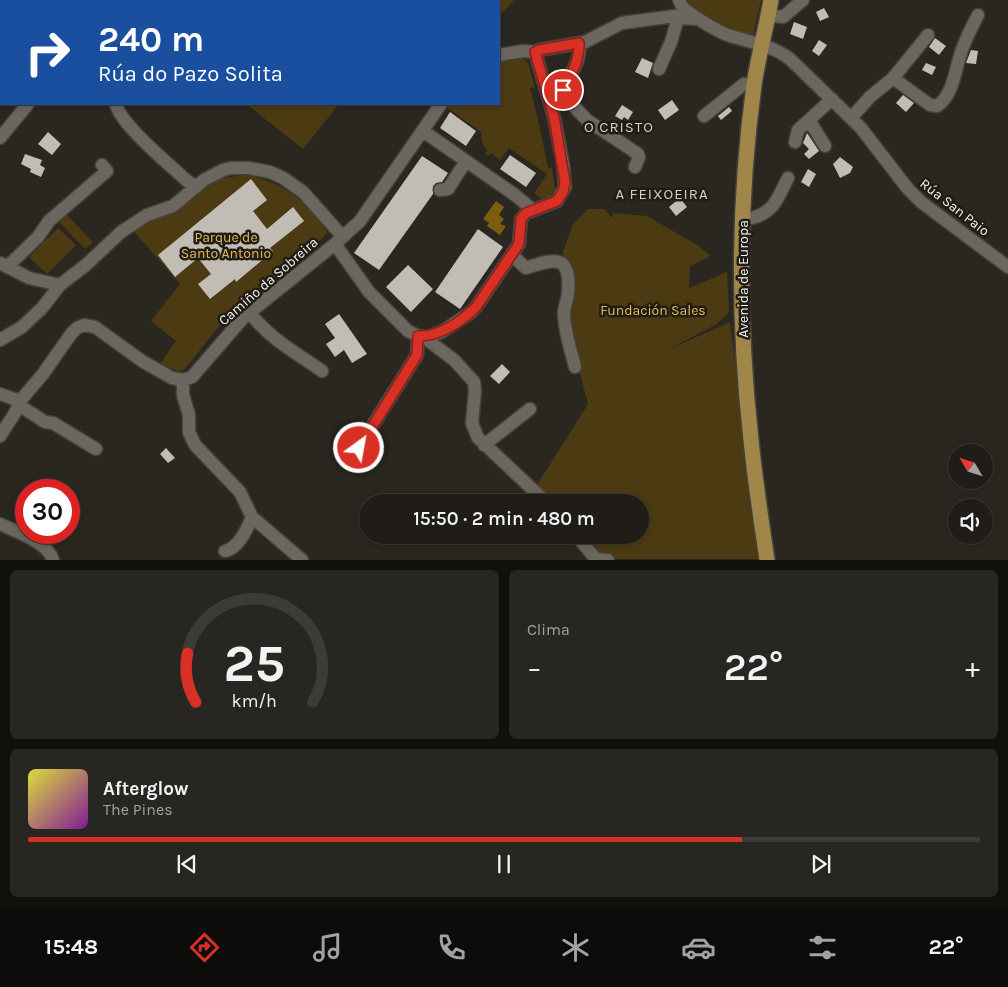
<!DOCTYPE html>
<html lang="es">
<meta charset="utf-8">
<style>
:root{--surface:#201d18;--page:#282621;--text:#f1f3f6;--muted:#a2a2a2;--line:#3d3b37;--accent:#d93025}
body{margin:0;font-family:Karla,sans-serif;background:var(--page);color:var(--text);height:100vh;display:flex;flex-direction:column;font-size:19px;white-space:nowrap}
*{box-sizing:border-box;margin:0}
p{font-size:16px;color:var(--muted)}
.icon{flex:none;width:28px;height:28px;fill:none;stroke:currentColor;stroke-width:2;stroke-linecap:round;stroke-linejoin:round}
.map{position:relative;height:560px;overflow:hidden}
.drawer{display:flex;flex-direction:column;gap:10px;padding:10px;background:#12100d;flex:1}
.drawer>*{flex:none}
.banner{position:absolute;left:0px;top:0px;width:500px;height:105px;box-shadow:0 2px 8px #0003,0 0 0 1px var(--line);background:#1a4fa0;color:#fff;overflow:hidden}
.needle{width:32px;rotate:308deg}
.fabs{position:absolute;left:948px;top:444px;display:grid;gap:10px}
.fabs a{display:grid;place-items:center;width:45px;height:45px;border-radius:50%;background:var(--surface);box-shadow:0 2px 8px #0003,0 0 0 1px var(--line);font-size:25px}
.speed{position:absolute;left:15px;top:479px;display:flex;gap:10px;font-size:25px;font-weight:700;text-align:center}
.speed>*{display:grid;place-content:center;width:65px;height:65px;border-radius:50%;background:var(--surface);box-shadow:0 2px 8px #0003,0 0 0 1px var(--line);line-height:1}
.speed .limit{border:8px solid #d22;background:#fff;color:#111}
.pin{position:absolute;display:grid;place-items:center;width:42px;height:42px;color:#fff;margin:-21px;border:2px solid #fff;border-radius:50%;box-shadow:0 1px 5px #0007}
.me{position:absolute;width:55px;margin:-28px;rotate:32deg;stroke-linejoin:round;filter:drop-shadow(0 0 4px #0008)}
.turn{display:flex;align-items:center;gap:18px;height:105px;padding:0 15px;font-size:22px}
.turn .icon{width:65px;height:65px;stroke-width:2.5}
.turn b{display:block;font-size:35px;line-height:42px}
.big{font-size:38px;font-weight:600;line-height:1.1}
.drawer .widget{flex:1;display:flex;flex-direction:column;justify-content:center;gap:8px;min-width:0;padding:0 18px;border-radius:8px;background:var(--page)}
.drawer .dial{align-items:center;gap:0}
.dial svg{height:130px;overflow:visible;fill:none;stroke:var(--line);stroke-width:7;stroke-linecap:round;text-anchor:middle}
.dial text{fill:var(--text);stroke:none}
.song{display:flex;align-items:center;gap:15px}
.cover{width:60px;height:60px;border-radius:8px;background:linear-gradient(135deg,hsl(60 70% 55%),hsl(290 70% 35%))}
.played{height:5px;border-radius:2px;background:linear-gradient(90deg,var(--accent) 75%,var(--line) 75%)}
.keys{display:flex;justify-content:space-around;direction:ltr}
.heat{display:flex;justify-content:space-between;align-items:center;font-size:28px;direction:ltr}
.drawer .tiles{flex:1;display:grid;gap:10px;grid-template-columns:1fr 1fr}
.widget:last-child{grid-column:span 2}
.trip{position:absolute;left:359px;top:494px;width:290px;height:50px;border-radius:25px;background:var(--surface);box-shadow:0 2px 8px #0003,0 0 0 1px var(--line);font-weight:600;line-height:50px;text-align:center}
.menu{display:flex;height:80px;justify-content:space-around;align-items:center;background:#0d0c0a;color:var(--muted)}
.menu .icon{width:35px;height:35px}
.menu .active{color:var(--accent)}
.menu b{font-size:22px;color:var(--text)}
.map>svg:first-child{display:block}
.green{fill:#4c3b12}
.water{fill:#7b5d0d}
.building{fill:#c2bdb4}
.lines{fill:none;stroke-linecap:round;stroke-linejoin:round}
.minor-casing{stroke:#45423c;stroke-width:15}
.major-casing{stroke:#45423c;stroke-width:18}
.minor{stroke:#6b675f;stroke-width:12}
.major{stroke:#a08649;stroke-width:15}
.route-casing{stroke:#8d1f18;stroke-width:12}
.route{stroke:#d93025;stroke-width:9}
.labels{text-anchor:middle;stroke-width:5;stroke-linejoin:round;paint-order:stroke}
.street-label{font-size:14px;fill:#f6f4ef;stroke:#201d16}
.park-label{font-size:14px;fill:#e7bb58;stroke:#201d16}
.neighbourhood-label{font-size:15px;letter-spacing:1px;fill:#d3cfc6;stroke:#201d16}
</style>
<div class="map">
<svg width="1008" height="560" viewBox="0 0 1008 560">
<rect width="100%" height="100%" fill="#2a2720"/>
<path class="green" d="M486,0h28l-12,13 -3,-3v-9z
M684,0h77l-8,36 -20,-4 -42,-22z
M521,57l7,6 7,24 -5,1 9,36 9,44h4l3,21 -5,8 -8,2 -8,-6 13,-19 -38,-26 -9,12 -9,-7 -3,3 -3,-3 2,-3 -4,-5 -2,-13 -35,-25 2,-3h51v-43z
M251,104h88l-36,45 -54,-43z
M246,175c27,5 46,16 65,35 7,7 14,14 16,23l-3,4 -91,78 -9,5 -40,50 -6,1 -18,-7 16,-23 -25,-20 29,-37 -49,-56 43,-18 30,-21 19,-11z
M588,209h16l9,9v-5l34,3 50,29 14,11 -21,10 -1,22 38,-16 2,40 -12,12 -50,26 63,-28 32,237h-157l-23,-24h58v-33h-91l-14,-14 53,-84 -23,-88 -2,-64 10,-28z
M65,213l28,29 -8,7 -28,-29z
M58,228l18,17 -29,29 -18,-17z"/>
<path class="water" d="M496,201l8,6 -5,8 5,4 -4,5 6,2 -6,9 -13,-9 2,-3 -6,-4z"/>
<path class="building" d="M824,8l5,9 -9,4 -4,-9z
M794,22l13,5 -4,12 -13,-5z
M935,38l11,8 -7,9 -10,-8z
M819,40l8,5 -8,11 -7,-5z
M971,50l7,1 -2,13 -10,-1z
M642,58l11,5 -5,15 -13,-6z
M926,63l10,4 -4,8 -10,-5z
M903,95l11,8 -8,9 -10,-9z
M672,100l7,10 -14,10 -7,-10z
M622,105l11,7 -5,8 -4,-3 -2,3 -7,-4z
M729,107l3,4 -11,9 -3,-4z
M450,112l26,19 -10,15 -26,-18z
M48,132l13,12 -9,11 -14,-11z
M807,133l12,18 -10,8 -5,-5 5,-5 -6,-6z
M25,154l17,6 -2,5 5,3 -4,9 -11,-5 1,-3 -10,-5z
M510,155l26,18 -10,14 -26,-18z
M422,156l26,17 -6,9 -6,1 -3,3v8l-54,76 -25,-17z
M840,157l13,10 -3,6 -10,5 -7,-14z
M808,169l8,5 -7,13 -8,-5z
M251,179l16,21 -14,11 14,18 26,-22 11,14 -34,27 3,3 -37,31 -1,-3 -25,20 -12,-15 13,-10 -13,-16 -23,19 -17,-22z
M680,198l7,9 -11,9 -7,-9z
M478,229l25,18 -43,62 -25,-17z
M408,265l25,24 -22,23 -25,-25z
M339,314l28,40 -15,9 -8,-13 -9,7 -9,-13 9,-6 -10,-14z
M502,364l8,8 -11,12 -9,-8z
M166,448l9,10 -7,5 -8,-9z"/>
<g class="lines">
<defs>
<path id="minor" d="M482,0l1,1
M679,0c3,9 8,11 15,16 10,7 20,13 31,18 22,8 45,10 65,25l71,69 47,61 13,13 87,65
M97,1l1,-1
M282,1l1,-1
M353,1l1,-1
M414,1l1,-1
M775,16l8,1 20,-17
M579,43c1,8 0,14 -3,21 -4,10 -14,21 -13,31l24,25 51,34 1,3 -4,10
M499,55l24,-4 12,1 4,-2 46,-8 37,-19 53,-7 3,2 21,1
M659,69l12,-27 7,-24
M893,78l35,-43
M116,104c4,20 53,60 70,76l10,7
M704,116l40,-32 10,1
M851,118l19,-21 23,-19 37,27 7,1c18,-12 18,-40 26,-59 4,-11 10,-22 15,-32
M809,120l16,26
M423,131l92,64 18,15
M0,138l28,-34
M795,142l3,-12 34,-31
M440,190l8,-1 18,-28
M752,218c23,-6 26,-21 36,-40
M335,244l34,48 39,39 10,5 11,1 14,-6 27,-18 6,-6 43,-63 2,-25 5,-6 31,-12 8,-14 -2,-23 -9,-47 -19,-65
M512,255l14,13c30,-10 45,-14 42,26 -1,7 -4,13 -4,19 0,18 7,37 11,54
M0,263l29,15 31,7
M7,267l31,-30 11,-16 58,-50 -5,-6
M250,313c19,25 46,40 72,58
M429,337v4l25,19 20,22 1,9 -3,32 6,15 68,64
M0,340l22,-13 20,-19 18,-23 27,-21 34,-32 26,-17 26,-9 31,-26 19,-10 8,-2h18l21,4 13,6 20,14 40,45
M183,380v15l6,20v17l6,13 45,47 12,25 50,43
M0,394l20,7
M19,405l26,17 8,1 43,26
M0,436l15,-23 5,-12 23,-27 28,-40 6,-6 7,-3 11,2 47,34 30,17 11,2 9,-3 51,-59 92,-74 25,-23 81,-117
M484,445l46,-36
M349,463l68,-108 1,-19
M0,524c15,7 49,19 53,36
M576,535l20,24 12,1
M225,551c14,-3 22,-22 27,-34"/>
<path id="major" d="M767,560c-6,-40 -12,-80 -16,-120 -13,-117 -13,-238 3,-355 4,-28 12,-56 17,-85"/>
</defs>
<use href="#minor" class="minor-casing"/>
<use href="#major" class="major-casing"/>
<use href="#minor" class="minor"/>
<use href="#major" class="major"/>
</g>
<g class="lines">
<defs>
<path id="route" d="M359,448l58,-93 1,-19c21,1 44,-15 58,-29l43,-63 2,-25 5,-6 31,-12 6,-9 2,-10 -11,-65 -19,-65 4,-2 40,-7c1,18 -8,31 -16,47"/>
</defs>
<use href="#route" class="route-casing"/>
<use href="#route" class="route"/>
</g>
<g class="labels">
<g class="street-label">
<text transform="translate(955 207) rotate(38)" y="5">Rúa San Paio</text>
<text transform="translate(743 279) rotate(-90)" y="5">Avenida de Europa</text>
<text transform="translate(268 281) rotate(-41)" y="5">Camiño da Sobreira</text>
</g>
<g class="park-label">
<text x="226" y="242">Parque de<tspan x="226" dy="16">Santo Antonio</tspan></text>
<text x="653" y="315">Fundación Sales</text>
</g>
<g class="neighbourhood-label">
<text x="619" y="132">O CRISTO</text>
<text x="662" y="199">A FEIXOEIRA</text>
</g>
</g>
</svg>
<div class="fabs">
<a><svg class="needle" viewBox="-14 -14 28 28"><path d="M0-13l5 13h-10z" fill="#e53935"/><path d="M0 13l5-13h-10z" fill="#a2a2a2"/></svg></a>
<a><svg class="icon" aria-label="sound" viewBox="0 0 24 24"><path d="M4 9h4l5-4v14l-5-4H4zM17 9q2 3 0 6"/></svg></a>
</div>
<div class="speed"><div class="limit">30</div></div>
<div class="pin" style="left:563px;top:90px;background:#d93025"><svg class="icon" aria-label="arrive" viewBox="0 0 24 24"><path d="M6 21V4h12l-3 4 3 4H6"/></svg></div>
<svg class="me" style="left:359px;top:448px" viewBox="-20 -20 40 40"><circle r="17" fill="#d93025" stroke="#fff" stroke-width="3"/><path d="M0-11L8 9 0 5-8 9z" fill="#fff"/></svg>
<div class="trip">15:50 · 2 min · 480 m</div>
<div class="banner">
<div class="turn"><svg class="icon" aria-label="right" viewBox="0 0 24 24"><path d="M7 20v-9h11M14 6l5 5-5 5"/></svg><div><b>240 m</b>Rúa do Pazo Solita</div></div>
</div>
</div>
<section class="drawer">
<div class="tiles">
<div class="widget dial"><svg viewBox="0 0 100 80">
<path d="M14 69A42 42 0 1 1 86 69"/>
<path d="M14 69A42 42 0 0 1 9 39" stroke="#d93025"/>
<text x="50" y="56" font-size="32" font-weight="700">25</text>
<text x="50" y="72" font-size="11">km/h</text>
</svg></div>
<div class="widget"><p>Clima</p>
<div class="heat"><a>−</a><b class="big">22°</b><a>+</a></div>
</div>
<div class="widget">
<div class="song"><i class="cover"></i><div><b>Afterglow</b><p>The Pines</p></div></div>
<div class="played"></div>
<div class="keys"><svg class="icon" aria-label="previous" viewBox="0 0 24 24"><path d="M18 5L8 12l10 7zM5 5v14"/></svg><svg class="icon" aria-label="pause" viewBox="0 0 24 24"><path d="M8 5v14M16 5v14"/></svg><svg class="icon" aria-label="next" viewBox="0 0 24 24"><path d="M6 5l10 7-10 7zM19 5v14"/></svg></div>
</div>
</div>
</section>
<nav class="menu">
<b>15:48</b>
<svg class="icon active" aria-label="directions" viewBox="0 0 24 24"><path d="M12 3l9 9-9 9-9-9zM9 14v-3h6M13 9l2 2-2 2"/></svg>
<svg class="icon" aria-label="music" viewBox="0 0 24 24"><path d="M9 18V5l10-2v13"/><circle cx="6" cy="18" r="3"/><circle cx="16" cy="16" r="3"/></svg>
<svg class="icon" aria-label="phone" viewBox="0 0 24 24"><path d="M5 4h4l2 5-3 2q2 4 5 5l2-3 5 2v4C11 20 4 13 5 4z"/></svg>
<svg class="icon" aria-label="climate" viewBox="0 0 24 24"><path d="M12 3v18M4 7l16 10M4 17L20 7"/></svg>
<svg class="icon" aria-label="car" viewBox="0 0 24 24"><path d="M5 17H2v-5l4-1 3-4h7l3 4 3 1v5h-3M9 17h6M6 11h13"/><circle cx="7" cy="17" r="2"/><circle cx="17" cy="17" r="2"/></svg>
<svg class="icon" aria-label="filters" viewBox="0 0 24 24"><path d="M4 7h16M4 17h16"/><circle cx="9" cy="7" r="2"/><circle cx="15" cy="17" r="2"/></svg>
<b>22°</b>
</nav>
